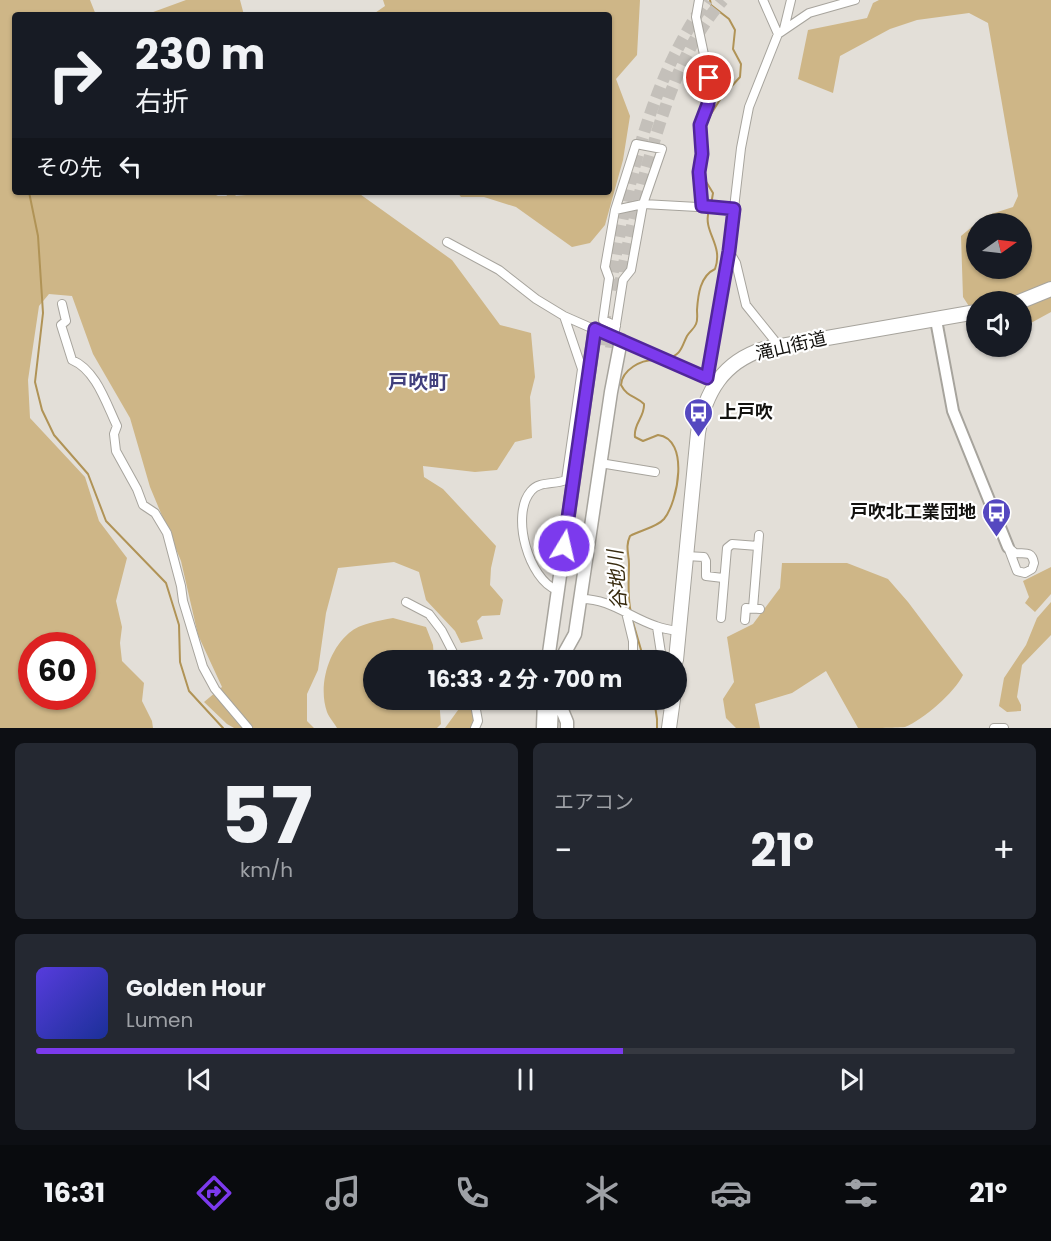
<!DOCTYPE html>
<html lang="ja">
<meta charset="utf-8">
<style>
:root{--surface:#171b24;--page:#242831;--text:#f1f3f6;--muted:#9ea1a6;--line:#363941;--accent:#7c3aed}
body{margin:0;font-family:Poppins,"Noto Sans JP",sans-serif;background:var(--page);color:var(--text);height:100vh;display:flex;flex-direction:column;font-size:22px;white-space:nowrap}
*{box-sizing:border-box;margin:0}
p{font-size:20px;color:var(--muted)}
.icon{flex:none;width:33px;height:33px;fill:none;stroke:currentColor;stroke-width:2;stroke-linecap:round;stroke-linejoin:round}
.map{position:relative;height:728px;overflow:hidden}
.panel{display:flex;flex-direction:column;gap:15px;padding:15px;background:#0d0f14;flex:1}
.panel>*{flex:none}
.guide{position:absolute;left:12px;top:12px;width:600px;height:183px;border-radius:6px;box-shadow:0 2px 4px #0004;background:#171b24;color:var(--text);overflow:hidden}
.needle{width:39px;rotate:76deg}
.tools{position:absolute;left:966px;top:213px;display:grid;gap:12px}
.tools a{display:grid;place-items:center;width:66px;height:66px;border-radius:50%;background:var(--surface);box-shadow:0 2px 4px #0004;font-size:30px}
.speed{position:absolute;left:18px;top:632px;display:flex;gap:12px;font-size:30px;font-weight:700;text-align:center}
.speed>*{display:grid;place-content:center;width:78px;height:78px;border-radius:50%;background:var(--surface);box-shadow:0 2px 4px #0004;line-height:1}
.speed .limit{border:9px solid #d22;background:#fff;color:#111}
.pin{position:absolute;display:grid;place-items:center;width:51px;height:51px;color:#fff;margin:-26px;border:3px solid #fff;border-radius:50%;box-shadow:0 2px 6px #0007}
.me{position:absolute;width:66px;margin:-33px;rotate:9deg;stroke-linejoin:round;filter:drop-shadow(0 0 4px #0008)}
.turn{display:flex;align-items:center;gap:21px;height:126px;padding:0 24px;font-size:27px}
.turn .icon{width:78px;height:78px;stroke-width:2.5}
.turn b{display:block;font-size:42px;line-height:51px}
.then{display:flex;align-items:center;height:57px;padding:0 24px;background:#0003;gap:12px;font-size:22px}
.big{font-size:45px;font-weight:700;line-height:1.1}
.panel .card{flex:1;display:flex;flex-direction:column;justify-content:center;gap:9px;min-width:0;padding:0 21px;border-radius:9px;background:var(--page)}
.panel .dial{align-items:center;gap:0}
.dial b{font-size:78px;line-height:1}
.song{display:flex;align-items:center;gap:18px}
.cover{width:72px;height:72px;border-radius:9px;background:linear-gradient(135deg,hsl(250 70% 55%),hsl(230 70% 35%))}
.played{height:6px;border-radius:3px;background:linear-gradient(90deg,var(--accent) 60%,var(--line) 60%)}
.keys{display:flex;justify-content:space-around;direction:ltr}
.heat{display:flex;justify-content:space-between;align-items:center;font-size:33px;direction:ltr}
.panel .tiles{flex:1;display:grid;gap:15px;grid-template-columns:1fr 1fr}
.card:last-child{grid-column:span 2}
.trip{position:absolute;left:363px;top:650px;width:324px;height:60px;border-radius:30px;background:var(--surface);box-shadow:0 2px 4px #0004;font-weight:700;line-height:60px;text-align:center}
.tab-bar{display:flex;height:96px;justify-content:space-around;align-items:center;background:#090b0e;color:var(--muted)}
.tab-bar .icon{width:42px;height:42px}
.tab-bar .active{color:var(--accent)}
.tab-bar b{font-size:27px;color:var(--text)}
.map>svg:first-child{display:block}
.green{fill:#ceb687;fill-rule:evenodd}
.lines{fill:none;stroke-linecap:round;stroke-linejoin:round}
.stream{stroke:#b09356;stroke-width:2}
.primary-tunnel{stroke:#c4c0ba;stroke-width:12;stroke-dasharray:12 6;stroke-linecap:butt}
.street-casing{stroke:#a7a49d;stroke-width:10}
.secondary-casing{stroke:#a7a49d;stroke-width:14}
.primary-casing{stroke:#a7a49d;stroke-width:15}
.highway-casing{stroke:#a7a49d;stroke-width:16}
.street{stroke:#fff;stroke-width:8}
.secondary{stroke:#fff;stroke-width:10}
.primary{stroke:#fff;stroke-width:12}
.highway{stroke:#fff;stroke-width:14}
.route-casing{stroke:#51269a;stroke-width:15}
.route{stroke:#7c3aed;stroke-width:10}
.labels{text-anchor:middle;stroke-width:4.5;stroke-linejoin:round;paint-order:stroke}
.street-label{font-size:18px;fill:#13120f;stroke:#fff}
.poi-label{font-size:18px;font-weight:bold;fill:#13120f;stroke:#fff;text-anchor:start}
.neighbourhood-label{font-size:20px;font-weight:bold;fill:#413f7c;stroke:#fff}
.water-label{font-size:20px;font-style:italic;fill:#382b0f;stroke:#fff}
</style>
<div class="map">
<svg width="1051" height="728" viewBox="0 0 1051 728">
<rect width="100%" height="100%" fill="#e3dfd8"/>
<path class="green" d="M0,0h90l6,15h-81v177h195l8,4h9l-2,-4h15l-5,4 11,-1 5,-3h106l95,68 48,65 31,8 4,44 -5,20 2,41 -17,4 -18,28 -22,2 -52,-6 1,11 19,12 53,57 -5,22 -1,17 13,15 -3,15 -18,1 -5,5 6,18 -22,4 -6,-12 -29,-31 -7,-28 -25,-10 -56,6 -12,45 -8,57 -11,24v27l7,7h-80l-7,-4 -23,-22 18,-15 -24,-52 -17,-74 -31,-74 -20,-69 -37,-64 -21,-58 -23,-2 -10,12 -11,74 2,38 55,59 14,44 28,37 -11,43 6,26 -2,16 2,18 22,22 -2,18 10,20 1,7h-153zM32,645h50v51h-50z
M186,0h54l4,15h-99z
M383,0h257l-3,55 -21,24 14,37 -7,44 -18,65 -15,18 -18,4 -56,-40 -32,-10h-23l-4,-5h152v-177h-237l13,-9z
M879,0h172v312l-22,12 -7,1v-23h-46v15l-13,-20 -2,-61 24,-20 28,-9 5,-11 -30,-173 -19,-10 -52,7 -27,9 -50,27 -7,37 -35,-14 10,-49 59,-12 6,-15zM976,224h46v44h-46z
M782,563h65l41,16 20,23 55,73c-8,17 -40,45 -58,52 -10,1 -35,1 -47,1l-32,-57 -34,22 -37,11 5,24h-24l-10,-10 -3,-19 11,-17 -7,-45 26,-13 27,-36z
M1051,567v27l-16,18 -10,-9 4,-6 -6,-16z
M1051,602v33l-29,30 -5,32 4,8v6l-14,1 -8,-6 5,-28 22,-33 11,-27z
M393,618l33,9 7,18 1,15h-60v39h65l2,25 -4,4h-100c-3,-5 -8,-11 -10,-16 -9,-26 1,-61 22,-79 12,-10 29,-12 44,-15z
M473,705l1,18 -2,5h-27l16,-22z"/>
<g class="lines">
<path class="stream" d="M703,131l8,-17 10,-16 19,-21 1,-13 -8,-15 2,-19 -6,-11 -18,-14 -1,-5
M702,175l11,18 -2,12
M29,192l9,44 5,77 -8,69 7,28 12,25 34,39 18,47 60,62 13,42 1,37 9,29 34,37
M667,359c15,-5 14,-11 20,-23 3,-5 7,-7 9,-12 2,-4 1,-9 1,-14 1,-15 3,-34 18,-41 9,-25 -13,-37 -6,-59
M631,613c-4,-17 -2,-31 -2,-49 0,-10 -4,-17 1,-28 10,-6 26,-8 34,-17 14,-17 26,-80 -6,-84l-15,6 -8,-4c-2,-13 10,-20 9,-33 -8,-8 -17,-7 -23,-19 1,-15 20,-26 35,-25
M632,619l12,41
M654,699l3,20v9"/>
<path class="primary-tunnel" d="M610,290c16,-100 37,-205 97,-290
M619,290c11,-59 24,-116 43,-173 14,-42 31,-83 61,-117
M601,345l5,-35
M611,348l3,-23"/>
<defs>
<path id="street" d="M699,0l-3,17 13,61 -1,26 -8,21 1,30 -2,17 3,33
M763,0l15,34
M784,29l7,-29
M447,242l52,28 37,29 28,17 148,65
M729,251l7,12 10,42 33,41
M62,304l4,17 -5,4 11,35c24,10 34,43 45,66l-3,8 2,17 21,38 6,16 12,8 12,20 14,53 2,15 20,66 12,22 33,39
M616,326l-13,-6 6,-42 -4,-11 10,-57 28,-6 91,5
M614,337l9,-57 8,-10 12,-66 19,-55 -26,-5 -21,66
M707,378l22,-127 12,-103 8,-41 29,-73 31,-21 46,-13
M600,463l55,9
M1008,547l7,6c9,1 17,-3 19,10l-2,6 -7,4 -8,-2z
M686,556l18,1 2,4v15l17,2
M557,590c-28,-10 -47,-75 -26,-99 8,-10 23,-6 35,-11l16,-111 -18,-53
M580,599c29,-1 49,18 76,27 7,3 15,4 23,5
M406,602l23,12 13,17 15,29
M753,608l6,-73
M626,612l7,29v19
M721,618l6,-70 5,-4 26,2
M745,620l1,-12 14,1
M657,627l4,26
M474,699l4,22 -3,7
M637,699l1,2
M994,728h10"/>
<path id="secondary" d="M936,320l17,91 55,136"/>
<path id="primary" d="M565,652l10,-18 36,-242 10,-52
M548,660l47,-331
M560,705l7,17v6
M543,728l1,-29
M551,728l1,-23"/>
<path id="highway" d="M1019,302l32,-13
M676,660l22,-227c7,-41 25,-71 66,-84l212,-37
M669,728l4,-29"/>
</defs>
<use href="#street" class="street-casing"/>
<use href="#secondary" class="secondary-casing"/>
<use href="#primary" class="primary-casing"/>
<use href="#highway" class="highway-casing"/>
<use href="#street" class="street"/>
<use href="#secondary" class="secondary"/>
<use href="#primary" class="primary"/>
<use href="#highway" class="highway"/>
</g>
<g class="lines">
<defs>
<path id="route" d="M564,546l31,-217 112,49 22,-127 5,-42 -32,-3 -3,-34 3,-18 -2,-29 8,-21 1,-26"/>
</defs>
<use href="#route" class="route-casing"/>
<use href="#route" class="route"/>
</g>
<defs>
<symbol id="bus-pin" viewBox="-11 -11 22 30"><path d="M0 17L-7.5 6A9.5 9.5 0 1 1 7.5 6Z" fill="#5548c0" stroke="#fff"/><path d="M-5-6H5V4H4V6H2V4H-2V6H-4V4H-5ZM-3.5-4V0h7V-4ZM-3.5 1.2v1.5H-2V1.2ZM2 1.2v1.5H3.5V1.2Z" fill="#fff"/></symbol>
</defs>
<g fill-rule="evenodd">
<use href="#bus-pin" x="682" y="396" width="33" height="45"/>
<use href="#bus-pin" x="980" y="496" width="33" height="45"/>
</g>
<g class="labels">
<g class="street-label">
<text transform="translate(791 346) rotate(-13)" y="6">滝山街道</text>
</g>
<g class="poi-label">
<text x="719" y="418">上戸吹</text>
<text x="976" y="518" text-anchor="end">戸吹北工業団地</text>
</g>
<g class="neighbourhood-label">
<text x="418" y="389">戸吹町</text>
</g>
<g class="water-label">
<text transform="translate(617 580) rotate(-94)" y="7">谷地川</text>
</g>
</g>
</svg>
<div class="tools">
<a><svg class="needle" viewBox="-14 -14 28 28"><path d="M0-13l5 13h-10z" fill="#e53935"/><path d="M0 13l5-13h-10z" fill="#9ea1a6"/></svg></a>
<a><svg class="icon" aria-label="sound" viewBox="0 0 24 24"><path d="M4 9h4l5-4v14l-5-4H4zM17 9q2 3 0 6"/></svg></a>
</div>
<div class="speed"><div class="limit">60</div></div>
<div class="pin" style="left:709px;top:78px;background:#d93025"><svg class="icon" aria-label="arrive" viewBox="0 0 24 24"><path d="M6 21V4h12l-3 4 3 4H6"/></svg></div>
<svg class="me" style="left:564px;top:546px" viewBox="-20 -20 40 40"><circle r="17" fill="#7c3aed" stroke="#fff" stroke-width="3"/><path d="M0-11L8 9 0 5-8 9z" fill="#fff"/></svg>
<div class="trip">16:33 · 2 分 · 700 m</div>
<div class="guide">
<div class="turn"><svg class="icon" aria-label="right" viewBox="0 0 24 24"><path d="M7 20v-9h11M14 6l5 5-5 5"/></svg><div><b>230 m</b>右折</div></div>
<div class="then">その先<svg class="icon" aria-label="left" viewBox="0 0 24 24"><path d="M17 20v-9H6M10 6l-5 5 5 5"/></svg></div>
</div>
</div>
<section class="panel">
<div class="tiles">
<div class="card dial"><b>57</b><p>km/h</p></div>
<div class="card"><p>エアコン</p>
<div class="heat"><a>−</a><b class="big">21°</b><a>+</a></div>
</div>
<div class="card">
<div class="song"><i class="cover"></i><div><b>Golden Hour</b><p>Lumen</p></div></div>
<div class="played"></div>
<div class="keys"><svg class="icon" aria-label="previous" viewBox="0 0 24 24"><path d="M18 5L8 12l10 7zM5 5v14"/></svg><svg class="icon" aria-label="pause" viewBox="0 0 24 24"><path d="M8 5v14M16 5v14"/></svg><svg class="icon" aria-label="next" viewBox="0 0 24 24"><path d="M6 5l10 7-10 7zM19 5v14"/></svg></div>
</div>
</div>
</section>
<nav class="tab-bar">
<b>16:31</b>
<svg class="icon active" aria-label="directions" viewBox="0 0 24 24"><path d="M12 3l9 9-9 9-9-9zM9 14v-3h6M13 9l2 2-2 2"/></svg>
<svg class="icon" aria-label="music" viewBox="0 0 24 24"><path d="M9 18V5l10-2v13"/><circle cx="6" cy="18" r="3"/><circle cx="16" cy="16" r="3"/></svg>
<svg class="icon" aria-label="phone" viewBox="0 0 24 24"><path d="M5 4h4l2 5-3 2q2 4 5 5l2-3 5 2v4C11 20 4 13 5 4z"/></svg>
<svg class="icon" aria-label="climate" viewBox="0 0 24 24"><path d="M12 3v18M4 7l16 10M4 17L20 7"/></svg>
<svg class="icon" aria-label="car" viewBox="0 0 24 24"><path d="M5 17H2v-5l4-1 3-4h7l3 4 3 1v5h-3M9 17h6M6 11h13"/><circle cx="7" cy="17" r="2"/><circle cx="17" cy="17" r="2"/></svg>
<svg class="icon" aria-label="filters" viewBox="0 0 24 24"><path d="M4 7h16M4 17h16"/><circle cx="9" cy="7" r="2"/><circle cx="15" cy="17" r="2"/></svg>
<b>21°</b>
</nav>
